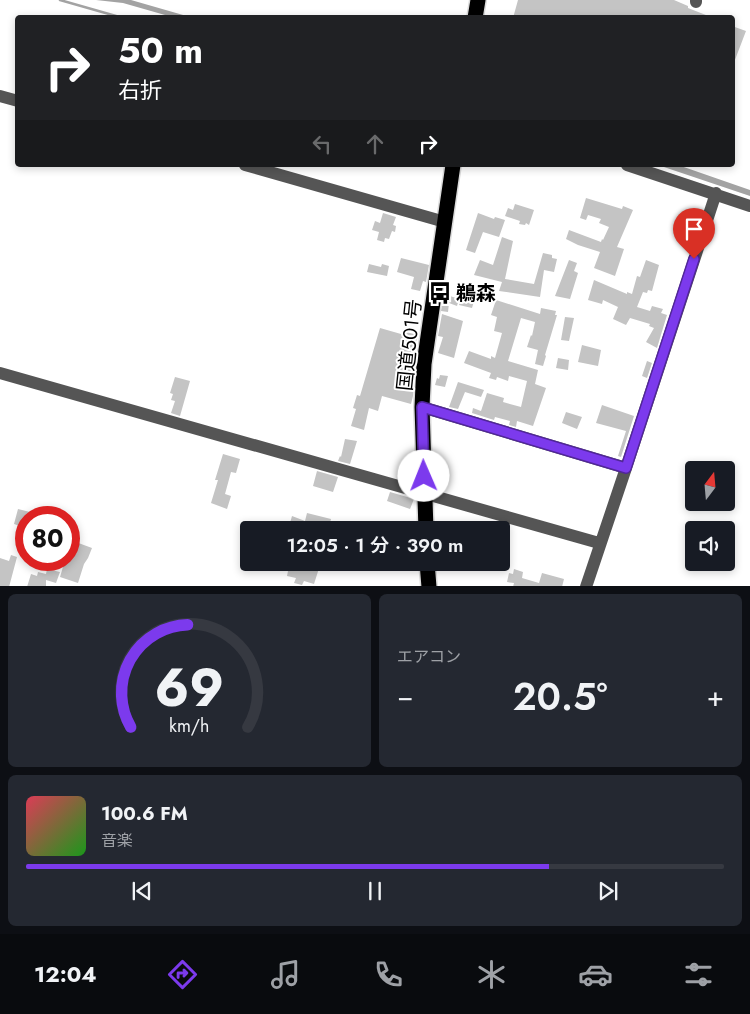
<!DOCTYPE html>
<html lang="ja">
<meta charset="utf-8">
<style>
:root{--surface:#171b24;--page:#242831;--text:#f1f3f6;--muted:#9ea1a6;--line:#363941;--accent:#7c3aed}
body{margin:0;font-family:Jost,"Noto Sans JP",sans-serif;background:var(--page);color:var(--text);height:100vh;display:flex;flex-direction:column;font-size:19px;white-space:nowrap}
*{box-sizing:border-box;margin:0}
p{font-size:16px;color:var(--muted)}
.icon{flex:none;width:28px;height:28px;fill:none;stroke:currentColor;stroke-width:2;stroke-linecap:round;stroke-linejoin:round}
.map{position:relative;height:586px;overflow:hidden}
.sheet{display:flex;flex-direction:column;gap:8px;padding:8px;background:#0d0f14;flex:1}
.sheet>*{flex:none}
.guide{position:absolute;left:15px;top:15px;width:720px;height:152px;border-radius:5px;box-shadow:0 2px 8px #0003;background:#202124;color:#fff;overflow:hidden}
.needle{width:32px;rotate:16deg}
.controls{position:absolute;left:685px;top:461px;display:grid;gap:10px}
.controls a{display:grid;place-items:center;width:50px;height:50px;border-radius:5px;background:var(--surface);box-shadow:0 2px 8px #0003;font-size:25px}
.speed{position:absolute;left:15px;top:506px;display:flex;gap:10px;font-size:25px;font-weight:700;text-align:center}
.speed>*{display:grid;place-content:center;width:65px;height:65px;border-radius:50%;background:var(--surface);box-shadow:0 2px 8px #0003;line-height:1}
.speed .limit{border:8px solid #d22;background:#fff;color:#111}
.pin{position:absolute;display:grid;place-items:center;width:42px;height:42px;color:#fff;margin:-51px -21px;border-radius:50% 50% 50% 0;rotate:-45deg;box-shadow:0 0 5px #0007}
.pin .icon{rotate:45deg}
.me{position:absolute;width:55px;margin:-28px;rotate:359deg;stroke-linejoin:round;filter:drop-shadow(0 0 4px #0008)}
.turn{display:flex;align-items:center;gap:18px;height:105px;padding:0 20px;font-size:22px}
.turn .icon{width:65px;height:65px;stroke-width:2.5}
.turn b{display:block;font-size:35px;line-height:42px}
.lanes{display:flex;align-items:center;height:48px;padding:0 20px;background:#0003;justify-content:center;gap:25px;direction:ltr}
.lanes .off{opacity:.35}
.big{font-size:38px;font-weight:600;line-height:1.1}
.sheet .tile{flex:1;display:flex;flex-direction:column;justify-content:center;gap:8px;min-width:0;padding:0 18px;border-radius:8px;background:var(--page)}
.sheet .dial{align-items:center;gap:0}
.dial svg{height:130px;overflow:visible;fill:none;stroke:var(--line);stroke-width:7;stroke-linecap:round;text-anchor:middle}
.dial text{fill:var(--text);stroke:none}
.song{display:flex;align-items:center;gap:15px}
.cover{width:60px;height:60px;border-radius:8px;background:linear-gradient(135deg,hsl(350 70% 55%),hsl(120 70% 35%))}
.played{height:5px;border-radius:2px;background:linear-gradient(90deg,var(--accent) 75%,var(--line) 75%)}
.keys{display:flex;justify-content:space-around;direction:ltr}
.heat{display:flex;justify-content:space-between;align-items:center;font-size:28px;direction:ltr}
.sheet .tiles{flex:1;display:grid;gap:8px;grid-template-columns:1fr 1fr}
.tile:last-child{grid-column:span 2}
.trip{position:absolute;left:240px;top:521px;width:270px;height:50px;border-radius:5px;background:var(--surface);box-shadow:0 2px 8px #0003;font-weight:600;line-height:50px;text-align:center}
.tabs{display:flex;height:80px;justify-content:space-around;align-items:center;background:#090b0e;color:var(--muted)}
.tabs .icon{width:35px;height:35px}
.tabs .current{color:var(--accent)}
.tabs b{font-size:22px;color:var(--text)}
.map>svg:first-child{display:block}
.water{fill:#a3a3a3}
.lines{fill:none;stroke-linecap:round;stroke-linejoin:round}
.stream{stroke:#a3a3a3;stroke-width:2.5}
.building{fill:#c4c4c4}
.highway-casing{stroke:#dbdbdb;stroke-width:18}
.minor{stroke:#555;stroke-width:12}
.highway{stroke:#000;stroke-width:15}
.route-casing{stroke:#51269a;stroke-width:12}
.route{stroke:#7c3aed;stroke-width:9}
.labels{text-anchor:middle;stroke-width:4;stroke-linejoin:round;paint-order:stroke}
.poi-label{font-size:20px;font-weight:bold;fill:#000;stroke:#fff;text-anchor:start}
.street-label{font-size:20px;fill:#000;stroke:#fff}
</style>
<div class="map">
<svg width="750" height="587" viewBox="0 0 750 587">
<rect width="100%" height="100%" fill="#fff"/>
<path class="water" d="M96,0h35l59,17h-18l-49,-14z
M658,165h20l72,25v6z"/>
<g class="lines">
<path class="stream" d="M60,0l63,18"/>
</g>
<path class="building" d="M518,0h156l14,6v2l23,9 -198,1z
M732,26l14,5 -13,34h-1z
M586,198l36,11 1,-3 10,4 -16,37 7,2 -9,27 -21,-8 6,-16 -22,-7 -12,-6 3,-9 32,12 1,-3 1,1 6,-13 -10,-4 2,-4 -13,-4 -2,5 -6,-2z
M515,204l19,6 -5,15 -3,-2 -1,2 -6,-1 1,-3 -15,-5 3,-8 5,2z
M383,213l13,4 -3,8 3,1 -1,6 -3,-1 -3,8 -4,-1 -1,4 -7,-2 2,-8 -7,-2 3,-9 5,2z
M478,213l16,6 1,-2 10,3 -6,17 -16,-5 -8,21 -9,-3z
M502,237l11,4 -8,38 29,5 9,-31 9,2v3l5,1 -3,13 -10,-2 -4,27 -41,-6 3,-9 -28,-7 6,-15 13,5z
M401,258l28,7 -3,17 -3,-1 -3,10 -9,-2 3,-12 -17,-5z
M569,260l8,3 -3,8 4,2 -8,26 -15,-3z
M646,260l13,5 -7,26 -4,-1 -1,3 -4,-1 -6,15 13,4 2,-5 11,3 -2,4 6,2 -10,33 -11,-6 8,-14 -5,-2 1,-2 -20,-6 -4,7 -13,-6 5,-12 -15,-7 -1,4 -14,-4 6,-20 33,14v-2l5,2 5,-18 3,1z
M369,264l12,3 1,-3 7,2 -2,10 -20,-4z
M464,288l13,3 -5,17 -13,-3z
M450,296l9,3 -2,7 -8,-3 -1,9 -7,-1 2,-13 6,1z
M496,300l44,14 1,-6 15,3 -1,4h2l-12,40 1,1 -3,10 -8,-2 3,-14 -11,-3 4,-12 1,1 3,-14 -14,-4 -13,43 30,9 -3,14 11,4 -13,38 -16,-5 -1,6 -7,-2 1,-4 -15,-4 -1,3 -22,-7 1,-5 8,3 6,-18 17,5 -1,4 18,5 6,-26 -18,-5 -1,5 -11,-4 -1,3 -7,-2 2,-5 -27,-10 5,-12 22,8v-3l4,2 7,-25 -8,-2 3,-14 -6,-2z
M442,314l21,7 -9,37 -16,-5 5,-16 -5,-1z
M565,317l9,1 -5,23 -8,-1z
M380,328l21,6 1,-3 16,4 -5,18v5l2,1 -1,13 -3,11 3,1 -1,12 -2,8 -29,-8 -4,15 -9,-3 -5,22 -13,-4 5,-17 -3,-1 4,-13 3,1z
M582,345l19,5 -3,16 -20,-4z
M558,358l11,2 -1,10 -12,-2z
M647,361l5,2 -5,15 -5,-2z
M440,375l8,1 -3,11 -10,-2 2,-7 2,1z
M175,377l15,4 -10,35 -9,-3 4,-12 -4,-1 2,-6 -3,-1z
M458,382l26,8 -3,7 -16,-5 -7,17 -9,-2z
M602,405l32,11 -13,41 -3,-1 8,-25 -30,-8z
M566,412l16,5 -5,12 -15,-6z
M345,439l12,2 -7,23 -12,-3 2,-5 1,1z
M223,454l17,5 -4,14 -5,-1 -6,22 6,2 -4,13 -16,-6 7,-23h-3z
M317,471l21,6 -5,15 -20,-6z
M390,492l24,7 -4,10 -23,-8z
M18,509l24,6v3h-16v10l-12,-4z
M307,513l24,6 -3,11 -22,-6 -2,6h-16l4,-14 13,5z
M73,541l19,7 -4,10 -4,6 -6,19 -18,-6 5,-17h4v-7z
M11,555l6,2 -8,30h-9v-29l9,3z
M286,562h35l-7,22 -10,-3 -2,4 -8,-2 2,-5 -9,-2 1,-5 -4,-2z
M47,569l13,3 -4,11 -10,-3v7h-19l4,-13 6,2 1,-4 8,2z
M514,569l9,3 -1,6 17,5 3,-10 22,6 -2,8h-49l1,-4 -7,-1 2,-9 4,1z"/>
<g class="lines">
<defs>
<path id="highway" d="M475,18l3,-18
M426,530l-4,-123 2,-43 29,-199
M427,562l2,25"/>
</defs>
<use href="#highway" class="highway-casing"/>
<path class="minor" d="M696,2v-2
M0,96l18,5
M245,165l200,57
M627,165l123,41
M0,373l599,170
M422,407l204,61 90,-275
M586,587l40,-119"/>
<use href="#highway" class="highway"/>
</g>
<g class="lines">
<defs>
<path id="route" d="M424,476l-2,-69 204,61 68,-209"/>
</defs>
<use href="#route" class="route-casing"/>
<use href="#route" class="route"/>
</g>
<defs>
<symbol id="bus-bare" viewBox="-9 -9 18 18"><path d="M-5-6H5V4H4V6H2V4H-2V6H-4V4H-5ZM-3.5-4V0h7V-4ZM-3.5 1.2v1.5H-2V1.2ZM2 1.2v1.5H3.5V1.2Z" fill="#000" stroke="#fff" stroke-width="2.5" paint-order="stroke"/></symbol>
</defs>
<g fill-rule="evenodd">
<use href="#bus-bare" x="424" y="277" width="32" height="32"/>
</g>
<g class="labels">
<g class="poi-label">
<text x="456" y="300">鵜森</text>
</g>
<g class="street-label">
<text transform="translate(409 345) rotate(-84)" y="7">国道501号</text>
</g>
</g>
</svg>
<div class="controls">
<a><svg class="needle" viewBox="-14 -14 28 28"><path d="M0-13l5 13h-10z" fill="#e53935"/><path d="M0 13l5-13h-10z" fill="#9ea1a6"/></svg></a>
<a><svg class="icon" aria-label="sound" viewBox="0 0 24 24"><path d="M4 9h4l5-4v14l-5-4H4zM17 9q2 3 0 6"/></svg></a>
</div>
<div class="speed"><div class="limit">80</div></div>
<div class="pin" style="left:694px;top:259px;background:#d93025"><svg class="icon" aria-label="arrive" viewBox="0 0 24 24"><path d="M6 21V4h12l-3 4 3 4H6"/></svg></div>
<svg class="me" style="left:424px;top:476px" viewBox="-20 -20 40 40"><circle r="19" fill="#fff"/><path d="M0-13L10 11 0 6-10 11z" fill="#7c3aed"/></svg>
<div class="trip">12:05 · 1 分 · 390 m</div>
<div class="guide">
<div class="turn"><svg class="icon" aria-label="right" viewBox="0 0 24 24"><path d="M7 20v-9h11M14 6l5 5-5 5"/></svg><div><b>50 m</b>右折</div></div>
<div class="lanes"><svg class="icon off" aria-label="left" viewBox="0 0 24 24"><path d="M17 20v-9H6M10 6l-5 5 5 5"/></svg><svg class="icon off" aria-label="ahead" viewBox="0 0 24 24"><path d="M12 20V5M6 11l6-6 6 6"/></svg><svg class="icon" aria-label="right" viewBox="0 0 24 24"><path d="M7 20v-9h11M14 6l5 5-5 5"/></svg></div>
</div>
</div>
<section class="sheet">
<div class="tiles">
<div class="tile dial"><svg viewBox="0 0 100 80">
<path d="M14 69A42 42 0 1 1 86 69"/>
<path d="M14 69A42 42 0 0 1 49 6" stroke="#7c3aed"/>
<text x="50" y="56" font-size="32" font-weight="700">69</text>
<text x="50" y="72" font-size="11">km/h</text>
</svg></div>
<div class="tile"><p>エアコン</p>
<div class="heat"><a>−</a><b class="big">20.5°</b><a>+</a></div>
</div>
<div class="tile">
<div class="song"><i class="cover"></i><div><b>100.6 FM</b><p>音楽</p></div></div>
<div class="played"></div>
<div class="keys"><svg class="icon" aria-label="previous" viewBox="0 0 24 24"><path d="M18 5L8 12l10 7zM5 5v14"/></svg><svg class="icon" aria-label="pause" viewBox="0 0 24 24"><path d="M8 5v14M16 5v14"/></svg><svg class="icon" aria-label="next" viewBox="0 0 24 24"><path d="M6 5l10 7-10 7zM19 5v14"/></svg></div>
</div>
</div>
</section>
<nav class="tabs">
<b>12:04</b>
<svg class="icon current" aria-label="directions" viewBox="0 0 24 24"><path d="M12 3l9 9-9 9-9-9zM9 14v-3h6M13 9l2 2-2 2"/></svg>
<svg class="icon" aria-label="music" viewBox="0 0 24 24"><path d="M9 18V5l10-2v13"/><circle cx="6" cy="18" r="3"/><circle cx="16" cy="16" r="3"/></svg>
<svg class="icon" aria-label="phone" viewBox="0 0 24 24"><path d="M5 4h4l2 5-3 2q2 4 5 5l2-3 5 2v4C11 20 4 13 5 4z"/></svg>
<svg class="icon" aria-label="climate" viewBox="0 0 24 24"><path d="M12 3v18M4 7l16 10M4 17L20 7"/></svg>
<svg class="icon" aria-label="car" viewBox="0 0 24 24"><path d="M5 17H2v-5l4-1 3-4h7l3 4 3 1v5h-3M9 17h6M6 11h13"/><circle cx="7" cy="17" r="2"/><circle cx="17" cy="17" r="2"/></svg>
<svg class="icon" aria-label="filters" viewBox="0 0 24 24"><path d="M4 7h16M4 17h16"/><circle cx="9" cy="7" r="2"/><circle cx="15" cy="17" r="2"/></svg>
</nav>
